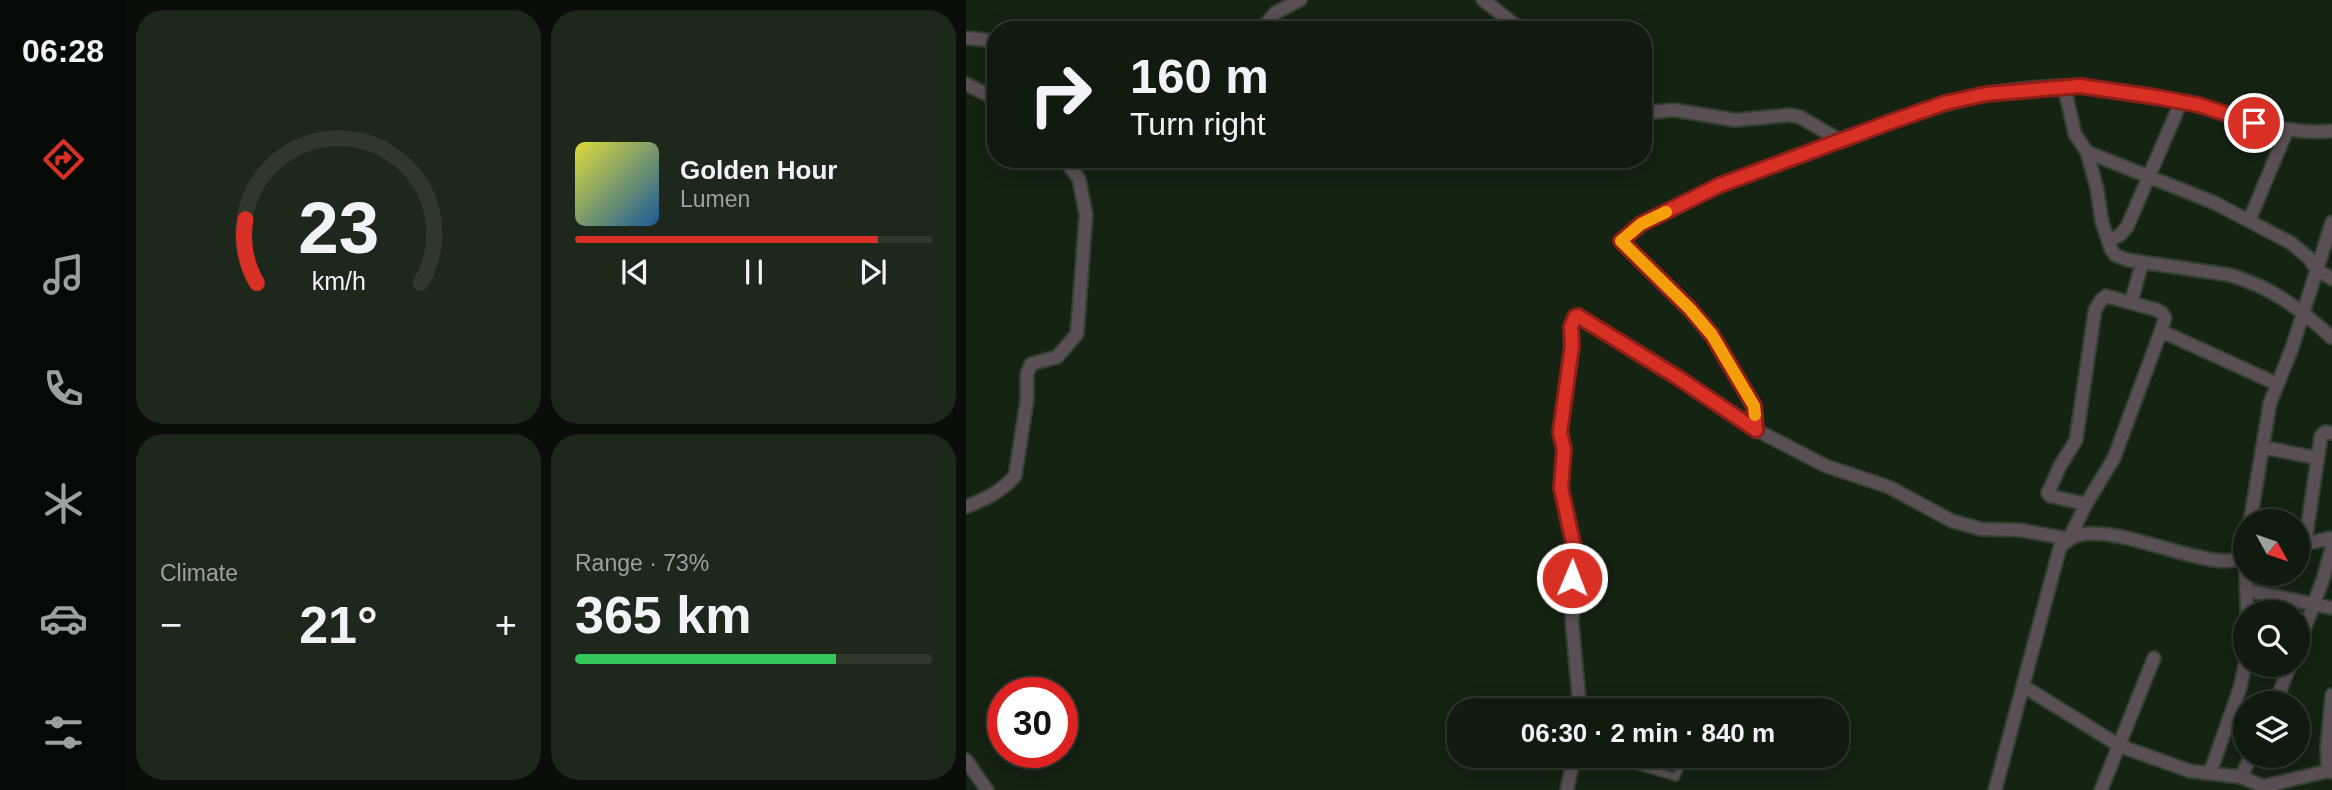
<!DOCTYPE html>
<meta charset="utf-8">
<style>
:root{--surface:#101a0e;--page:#1e271c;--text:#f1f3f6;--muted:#9ca19e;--line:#30382e;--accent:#d93025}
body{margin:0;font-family:Helvetica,sans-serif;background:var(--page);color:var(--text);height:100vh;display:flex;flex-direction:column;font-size:26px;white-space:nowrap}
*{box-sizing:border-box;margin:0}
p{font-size:23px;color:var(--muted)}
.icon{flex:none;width:38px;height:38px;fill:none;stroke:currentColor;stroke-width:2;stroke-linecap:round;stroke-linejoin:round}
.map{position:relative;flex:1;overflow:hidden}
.details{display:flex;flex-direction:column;gap:10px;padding:10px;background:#090e08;width:840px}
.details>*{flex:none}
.top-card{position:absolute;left:21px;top:21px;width:665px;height:147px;border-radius:28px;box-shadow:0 4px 18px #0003,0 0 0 2px var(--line);background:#101a0e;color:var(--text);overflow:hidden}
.needle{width:46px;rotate:130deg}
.controls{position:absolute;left:1267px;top:509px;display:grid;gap:14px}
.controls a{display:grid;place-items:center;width:77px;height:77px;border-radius:50%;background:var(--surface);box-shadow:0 4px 18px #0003,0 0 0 2px var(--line);font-size:35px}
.speed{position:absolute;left:21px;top:677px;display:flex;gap:14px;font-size:35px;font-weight:700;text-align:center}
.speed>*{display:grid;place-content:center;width:91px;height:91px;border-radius:50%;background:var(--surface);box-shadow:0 4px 18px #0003,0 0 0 2px var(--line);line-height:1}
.speed .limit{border:10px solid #d22;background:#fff;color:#111}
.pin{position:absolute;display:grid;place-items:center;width:60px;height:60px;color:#fff;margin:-30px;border:4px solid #fff;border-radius:50%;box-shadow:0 2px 7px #0007}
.me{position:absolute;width:77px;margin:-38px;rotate:1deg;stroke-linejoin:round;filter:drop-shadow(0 0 5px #0008)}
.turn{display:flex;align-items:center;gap:24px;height:147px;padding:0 28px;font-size:32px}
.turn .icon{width:91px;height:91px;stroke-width:2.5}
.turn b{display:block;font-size:49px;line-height:60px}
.big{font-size:52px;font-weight:700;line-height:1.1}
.details .widget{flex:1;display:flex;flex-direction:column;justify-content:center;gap:10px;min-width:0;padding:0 24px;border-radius:28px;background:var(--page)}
.details .dial{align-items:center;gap:0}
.dial svg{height:182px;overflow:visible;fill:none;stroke:var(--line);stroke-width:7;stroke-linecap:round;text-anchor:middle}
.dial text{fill:var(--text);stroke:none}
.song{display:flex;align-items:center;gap:21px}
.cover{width:84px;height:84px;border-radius:10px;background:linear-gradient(135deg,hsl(60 70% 55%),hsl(210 70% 35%))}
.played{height:7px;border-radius:4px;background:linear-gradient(90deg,var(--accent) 85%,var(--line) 85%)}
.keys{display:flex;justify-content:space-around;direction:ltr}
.heat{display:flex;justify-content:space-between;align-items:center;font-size:38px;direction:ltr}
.charge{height:10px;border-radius:5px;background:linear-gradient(90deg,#34c759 73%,var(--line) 0)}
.details .tiles{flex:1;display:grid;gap:10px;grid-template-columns:repeat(2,1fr)}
.trip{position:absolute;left:481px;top:698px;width:402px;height:70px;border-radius:28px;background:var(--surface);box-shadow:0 4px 18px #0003,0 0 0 2px var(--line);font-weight:700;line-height:70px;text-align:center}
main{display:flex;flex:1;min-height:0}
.tabs{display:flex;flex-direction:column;width:126px;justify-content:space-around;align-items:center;background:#060a06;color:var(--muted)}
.tabs .icon{width:49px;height:49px}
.tabs .on{color:var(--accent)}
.tabs b{font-size:32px;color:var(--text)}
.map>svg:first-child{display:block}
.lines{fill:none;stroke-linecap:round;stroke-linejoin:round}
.service-casing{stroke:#324030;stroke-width:10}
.minor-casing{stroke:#324030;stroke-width:16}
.service{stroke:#5a4f54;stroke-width:6}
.minor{stroke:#5a4f54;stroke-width:12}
.route-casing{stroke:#8d1f18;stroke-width:18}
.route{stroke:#d93025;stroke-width:12}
.slow{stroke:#f59e0b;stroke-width:12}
</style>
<main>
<nav class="tabs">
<b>06:28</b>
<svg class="icon on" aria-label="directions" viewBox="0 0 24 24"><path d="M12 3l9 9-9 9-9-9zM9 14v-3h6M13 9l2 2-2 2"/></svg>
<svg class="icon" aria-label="music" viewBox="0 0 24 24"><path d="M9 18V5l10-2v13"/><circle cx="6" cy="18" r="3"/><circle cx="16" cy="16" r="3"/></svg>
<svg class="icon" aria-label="phone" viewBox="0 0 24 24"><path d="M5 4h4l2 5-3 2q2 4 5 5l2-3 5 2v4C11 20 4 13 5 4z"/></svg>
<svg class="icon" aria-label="climate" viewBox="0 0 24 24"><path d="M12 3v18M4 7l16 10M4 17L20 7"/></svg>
<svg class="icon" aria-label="car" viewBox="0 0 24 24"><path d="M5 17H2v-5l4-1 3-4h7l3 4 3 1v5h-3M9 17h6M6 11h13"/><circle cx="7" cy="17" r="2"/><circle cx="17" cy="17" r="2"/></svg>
<svg class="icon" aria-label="filters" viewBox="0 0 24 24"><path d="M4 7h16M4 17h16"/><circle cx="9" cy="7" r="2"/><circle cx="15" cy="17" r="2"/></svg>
</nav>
<section class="details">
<div class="tiles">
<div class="widget dial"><svg viewBox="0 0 100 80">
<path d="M14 69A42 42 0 1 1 86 69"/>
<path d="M14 69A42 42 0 0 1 9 41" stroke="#d93025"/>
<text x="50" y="56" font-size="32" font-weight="700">23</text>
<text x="50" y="72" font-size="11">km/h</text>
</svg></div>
<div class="widget">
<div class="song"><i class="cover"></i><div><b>Golden Hour</b><p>Lumen</p></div></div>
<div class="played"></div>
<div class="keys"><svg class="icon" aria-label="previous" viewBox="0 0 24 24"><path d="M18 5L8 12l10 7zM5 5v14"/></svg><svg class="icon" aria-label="pause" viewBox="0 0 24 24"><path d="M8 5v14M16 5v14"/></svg><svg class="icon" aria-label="next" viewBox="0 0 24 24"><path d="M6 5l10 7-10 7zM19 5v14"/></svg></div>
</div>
<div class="widget"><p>Climate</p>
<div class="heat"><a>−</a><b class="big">21°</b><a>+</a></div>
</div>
<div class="widget"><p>Range · 73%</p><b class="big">365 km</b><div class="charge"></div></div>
</div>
</section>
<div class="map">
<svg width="1366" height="790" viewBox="0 0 1366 790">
<rect width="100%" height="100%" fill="#152313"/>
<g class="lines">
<defs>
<path id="service" d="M790,430l-2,-24 -43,-71 -21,-26 -69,-68c57,-49 147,-75 218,-99
M638,756l72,21 8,-21"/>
<path id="minor" d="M517,0l39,30
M295,30l14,-17 25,-13
M0,38l30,3
M0,84l30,15
M1098,86l11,48 12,18 128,51 76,40 18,15 7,11 16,10
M677,113l31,-3 61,10 55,-5 10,2 41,24c76,-30 153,-57 236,-55 12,0 25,4 37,5 24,4 49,7 73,12 51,10 89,33 145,28
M1121,152l10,37 5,33 9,27 4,6 13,5 102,15c41,12 71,34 102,63
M1283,221l38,-91
M1142,241l12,-6 7,-8 54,-125
M1165,303l11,-40
M1296,447l55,11
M1120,504l-36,-8 -2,-3 12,-27 16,-26 19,-130 6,-10 5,-4 51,14 5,3 3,5 -4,13
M0,507c19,-8 35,-15 49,-31l12,-76v-26l4,-10 26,-7 20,-23 9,-119 -7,-36 -15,-20
M1284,522l20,-119 22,-55 40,-126
M1339,543l16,-107 4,-4 7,1
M1332,545l34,-7
M1280,574l1,38
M1280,590l86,18
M1332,646l25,-67 9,-32
M1057,686l97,60 70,25 51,6 31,13
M1366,695l-5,51 1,25 4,1
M1309,704l15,-39
M614,710l-8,-88 2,-34 -3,-18 3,-23 -13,-59 3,-39 -4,-17 12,-86 -1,-20 4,-9 3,-1 99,61 79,53 70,36 63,21 63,34 29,8 39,1 49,9 17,-35 28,-46 47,-127 116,53
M0,760l21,30
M1244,773l30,-85 5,-23
M1275,777l10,-21
M1298,786l64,-15
M601,790l7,-34
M1029,790l65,-243c6,-5 11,-10 18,-12 39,-9 104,24 146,26 7,0 14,-2 21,-3
M1135,790l53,-132"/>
</defs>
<use href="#service" class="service-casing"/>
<use href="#minor" class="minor-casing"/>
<use href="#service" class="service"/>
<use href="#minor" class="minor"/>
</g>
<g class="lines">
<defs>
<path id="route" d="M606,578l-1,-8 3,-23 -13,-59 3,-39 -4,-17 12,-86 -1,-19 4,-10 3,-1 99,61 79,53 -2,-24 -42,-71 -22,-26 -69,-68 20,-17 79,-39 173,-64 52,-18 41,-9 94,-8 76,11 43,8 55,18"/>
</defs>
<use href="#route" class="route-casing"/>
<use href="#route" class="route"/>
<path class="slow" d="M700,212l-25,12 -20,17 69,68 22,26 42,71 1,9"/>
</g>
</svg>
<div class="controls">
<a><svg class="needle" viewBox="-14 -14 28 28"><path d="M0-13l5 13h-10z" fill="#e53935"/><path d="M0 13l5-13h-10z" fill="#9ca19e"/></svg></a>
<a><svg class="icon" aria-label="search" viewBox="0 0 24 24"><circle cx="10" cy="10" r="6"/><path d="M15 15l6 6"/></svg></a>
<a><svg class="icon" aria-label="layers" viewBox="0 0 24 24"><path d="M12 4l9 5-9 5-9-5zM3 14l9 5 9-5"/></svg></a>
</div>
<div class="speed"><div class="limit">30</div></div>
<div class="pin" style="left:1288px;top:123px;background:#d93025"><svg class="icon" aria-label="arrive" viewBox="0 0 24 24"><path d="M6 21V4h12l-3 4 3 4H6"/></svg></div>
<svg class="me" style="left:606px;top:578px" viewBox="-20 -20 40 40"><circle r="17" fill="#d93025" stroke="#fff" stroke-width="3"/><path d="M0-11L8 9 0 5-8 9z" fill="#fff"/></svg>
<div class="trip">06:30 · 2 min · 840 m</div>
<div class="top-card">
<div class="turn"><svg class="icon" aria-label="right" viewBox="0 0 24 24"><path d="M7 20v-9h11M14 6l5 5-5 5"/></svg><div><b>160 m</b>Turn right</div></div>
</div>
</div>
</main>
